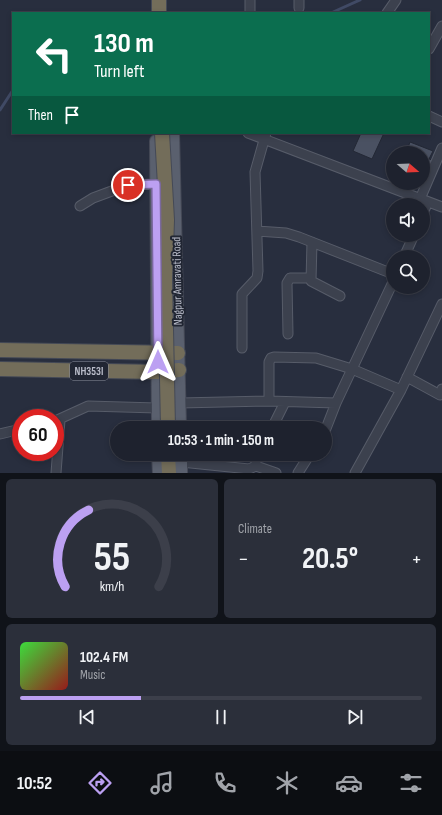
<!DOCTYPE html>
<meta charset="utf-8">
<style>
:root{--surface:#1e222e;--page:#2b2f3a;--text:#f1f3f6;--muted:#a1a4aa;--line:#3c3f4a;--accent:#bca0f2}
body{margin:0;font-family:"Sofia Sans Condensed",sans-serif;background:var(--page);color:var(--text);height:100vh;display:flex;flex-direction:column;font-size:15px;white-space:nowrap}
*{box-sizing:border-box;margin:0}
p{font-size:13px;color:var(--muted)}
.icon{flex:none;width:22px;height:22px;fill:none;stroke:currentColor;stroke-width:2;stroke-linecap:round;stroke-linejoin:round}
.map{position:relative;height:473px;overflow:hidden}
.drawer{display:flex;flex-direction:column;gap:6px;padding:6px;background:#101319;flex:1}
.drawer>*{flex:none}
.top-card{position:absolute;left:12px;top:12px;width:418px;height:122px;border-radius:0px;box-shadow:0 2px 6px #0003,0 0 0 1px var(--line);background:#0b6e4f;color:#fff;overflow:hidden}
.needle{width:26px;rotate:109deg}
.tools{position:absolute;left:386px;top:146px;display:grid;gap:8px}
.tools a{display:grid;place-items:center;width:44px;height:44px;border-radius:50%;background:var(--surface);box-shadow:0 2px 6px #0003,0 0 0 1px var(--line);font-size:20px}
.speed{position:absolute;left:12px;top:409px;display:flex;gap:8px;font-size:20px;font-weight:700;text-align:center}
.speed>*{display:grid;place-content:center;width:52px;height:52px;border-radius:50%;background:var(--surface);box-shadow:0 2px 6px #0003,0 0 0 1px var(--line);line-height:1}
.speed .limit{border:6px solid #d22;background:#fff;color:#111}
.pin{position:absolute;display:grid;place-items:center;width:34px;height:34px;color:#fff;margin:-17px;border:2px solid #fff;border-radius:50%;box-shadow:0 1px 4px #0007}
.me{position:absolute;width:44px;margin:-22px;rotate:0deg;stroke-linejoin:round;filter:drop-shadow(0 0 3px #0008)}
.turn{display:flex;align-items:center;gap:14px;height:84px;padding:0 16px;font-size:18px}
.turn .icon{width:52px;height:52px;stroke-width:2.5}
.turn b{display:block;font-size:28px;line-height:34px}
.then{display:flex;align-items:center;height:38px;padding:0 16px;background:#0003;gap:8px;font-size:15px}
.big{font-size:30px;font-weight:700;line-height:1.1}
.drawer .card{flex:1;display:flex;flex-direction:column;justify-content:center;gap:6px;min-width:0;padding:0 14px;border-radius:6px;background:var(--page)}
.drawer .dial{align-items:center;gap:0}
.dial svg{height:104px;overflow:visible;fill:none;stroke:var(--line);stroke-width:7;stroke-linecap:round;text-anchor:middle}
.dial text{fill:var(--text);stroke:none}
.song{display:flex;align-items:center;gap:12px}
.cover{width:48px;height:48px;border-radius:6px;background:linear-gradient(135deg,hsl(120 70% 55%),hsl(0 70% 35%))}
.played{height:4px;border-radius:2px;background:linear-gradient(90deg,var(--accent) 30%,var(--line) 30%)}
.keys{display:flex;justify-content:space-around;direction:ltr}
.heat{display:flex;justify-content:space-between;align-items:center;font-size:22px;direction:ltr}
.drawer .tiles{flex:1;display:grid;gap:6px;grid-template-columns:1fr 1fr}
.card:last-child{grid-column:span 2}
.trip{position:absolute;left:110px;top:421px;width:222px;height:40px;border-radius:20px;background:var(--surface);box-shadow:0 2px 6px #0003,0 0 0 1px var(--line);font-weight:700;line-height:40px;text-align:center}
.menu{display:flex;height:64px;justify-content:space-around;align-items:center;background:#0c0e12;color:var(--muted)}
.menu .icon{width:28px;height:28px}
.menu .current{color:var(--accent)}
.menu b{font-size:18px;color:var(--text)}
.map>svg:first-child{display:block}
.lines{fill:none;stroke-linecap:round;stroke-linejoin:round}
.stream{stroke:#404a65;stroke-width:3}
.building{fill:#4a5162;stroke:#232835}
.minor-casing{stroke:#575c69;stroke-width:11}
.major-casing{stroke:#464a57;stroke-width:14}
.highway-casing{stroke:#444956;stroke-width:16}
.minor{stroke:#3c414e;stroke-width:9}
.major{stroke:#5a606e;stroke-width:12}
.highway{stroke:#736d5a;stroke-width:14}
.highway-bridge-casing{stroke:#444956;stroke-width:16;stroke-linecap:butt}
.highway-bridge{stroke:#736d5a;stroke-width:14}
.route-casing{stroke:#7a689d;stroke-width:10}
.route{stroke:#bca0f2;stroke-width:7}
.labels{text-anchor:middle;stroke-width:4;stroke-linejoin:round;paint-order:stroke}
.shield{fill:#212633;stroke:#8b8f9c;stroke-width:1}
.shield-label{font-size:11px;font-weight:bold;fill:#b9bcc9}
.street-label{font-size:12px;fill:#b9bcc9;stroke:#212633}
</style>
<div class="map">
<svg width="442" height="473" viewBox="0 0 442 473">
<rect width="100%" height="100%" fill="#282e3e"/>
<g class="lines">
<path class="stream" d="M331,13l29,-13
M0,110l13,-20"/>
</g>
<path class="building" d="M361,133h23l-12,26 -19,-8z
M410,142l23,9 -4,8 3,1 -3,9 -3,-1 -3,8v-23h-17z"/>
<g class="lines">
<defs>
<path id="minor" d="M250,0v13
M299,8v-8
M387,13l9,-13
M429,49l13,-23
M429,116l13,6
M248,133l194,74
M420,199l22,-51
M80,206l13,-8 35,-13 28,-1
M423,213l5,-11
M257,231l29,2 13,4 94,37
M312,242l-1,39 29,15
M404,257l10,-22
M288,334l-1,-51 3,-5h21
M242,348v-54l15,-16 1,-7 -3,-99 11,-39
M407,377l33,18 2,-6
M269,401v-39l2,-4 3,-1 42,1 36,11 49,21 41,-86
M180,403l89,-2 67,2 57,-121
M55,421l33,-15 69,2
M272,428l13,-26
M325,431l11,-28
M0,434l21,-5
M259,454l-3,6v6l20,7
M181,462l68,7 7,-3
M56,473l4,-53
M298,473l12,-19
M355,473l46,-83"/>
<path id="major" d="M173,133l7,295
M156,141l2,287
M158,454l1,19
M181,454v19"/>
<path id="highway" d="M159,0v13
M0,350l178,3
M0,369l158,3 21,-2
M168,454l1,19"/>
</defs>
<use href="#minor" class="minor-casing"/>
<use href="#major" class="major-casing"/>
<use href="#highway" class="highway-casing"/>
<use href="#minor" class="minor"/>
<use href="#major" class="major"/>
<use href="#highway" class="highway"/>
<defs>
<path id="highway-bridge" d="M162,133l5,87 -2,60 3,148"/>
</defs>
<use href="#highway-bridge" class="highway-bridge-casing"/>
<use href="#highway-bridge" class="highway-bridge"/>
</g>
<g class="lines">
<defs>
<path id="route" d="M128,185l28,-1 2,178"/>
</defs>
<use href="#route" class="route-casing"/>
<use href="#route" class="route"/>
</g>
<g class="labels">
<rect class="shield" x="70" y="362" width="38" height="18" rx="3"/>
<g class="shield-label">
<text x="89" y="375">NH353I</text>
</g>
<g class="street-label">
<text transform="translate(177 281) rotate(-91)" y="4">Nagpur Amravati Road</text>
</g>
</g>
</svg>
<div class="tools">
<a><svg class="needle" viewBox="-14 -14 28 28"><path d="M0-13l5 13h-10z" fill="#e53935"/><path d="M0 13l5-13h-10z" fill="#a1a4aa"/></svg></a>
<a><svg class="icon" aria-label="sound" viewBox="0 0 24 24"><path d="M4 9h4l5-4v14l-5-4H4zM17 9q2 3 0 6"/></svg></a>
<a><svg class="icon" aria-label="search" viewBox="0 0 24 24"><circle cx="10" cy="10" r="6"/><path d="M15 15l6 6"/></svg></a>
</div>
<div class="speed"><div class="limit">60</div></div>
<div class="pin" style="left:128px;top:185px;background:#d93025"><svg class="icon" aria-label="arrive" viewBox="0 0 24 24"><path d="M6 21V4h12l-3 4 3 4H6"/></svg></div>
<svg class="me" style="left:158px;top:362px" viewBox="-20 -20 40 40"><path d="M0-17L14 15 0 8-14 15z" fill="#bca0f2" stroke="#fff" stroke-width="4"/></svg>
<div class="trip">10:53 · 1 min · 150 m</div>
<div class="top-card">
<div class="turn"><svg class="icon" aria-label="left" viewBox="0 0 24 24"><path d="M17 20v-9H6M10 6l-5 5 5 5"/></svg><div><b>130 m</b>Turn left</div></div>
<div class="then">Then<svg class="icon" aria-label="arrive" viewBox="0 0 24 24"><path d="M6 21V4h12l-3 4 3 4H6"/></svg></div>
</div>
</div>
<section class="drawer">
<div class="tiles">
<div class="card dial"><svg viewBox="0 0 100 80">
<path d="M14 69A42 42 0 1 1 86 69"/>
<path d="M14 69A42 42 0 0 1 32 10" stroke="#bca0f2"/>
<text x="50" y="56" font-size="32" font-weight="700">55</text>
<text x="50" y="72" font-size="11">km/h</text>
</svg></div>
<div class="card"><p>Climate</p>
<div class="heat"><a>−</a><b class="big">20.5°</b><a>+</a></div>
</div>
<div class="card">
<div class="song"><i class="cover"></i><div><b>102.4 FM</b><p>Music</p></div></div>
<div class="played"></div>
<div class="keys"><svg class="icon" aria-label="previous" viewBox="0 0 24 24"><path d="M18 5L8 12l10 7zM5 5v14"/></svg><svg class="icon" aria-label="pause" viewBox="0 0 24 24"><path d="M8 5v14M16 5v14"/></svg><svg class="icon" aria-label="next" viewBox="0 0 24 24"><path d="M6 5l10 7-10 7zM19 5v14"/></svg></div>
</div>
</div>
</section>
<nav class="menu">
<b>10:52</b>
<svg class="icon current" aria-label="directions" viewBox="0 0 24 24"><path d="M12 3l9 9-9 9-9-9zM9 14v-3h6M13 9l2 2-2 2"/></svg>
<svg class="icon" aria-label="music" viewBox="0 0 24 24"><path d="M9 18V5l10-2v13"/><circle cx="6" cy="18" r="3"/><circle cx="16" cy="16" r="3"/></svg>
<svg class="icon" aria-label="phone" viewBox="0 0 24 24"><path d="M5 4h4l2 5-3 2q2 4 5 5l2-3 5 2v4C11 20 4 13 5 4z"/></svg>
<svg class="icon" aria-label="climate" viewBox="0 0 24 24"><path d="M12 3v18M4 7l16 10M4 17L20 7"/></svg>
<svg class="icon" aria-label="car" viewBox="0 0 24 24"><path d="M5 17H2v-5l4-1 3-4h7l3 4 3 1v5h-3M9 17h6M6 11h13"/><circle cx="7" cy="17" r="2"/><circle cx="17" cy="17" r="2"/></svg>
<svg class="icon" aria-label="filters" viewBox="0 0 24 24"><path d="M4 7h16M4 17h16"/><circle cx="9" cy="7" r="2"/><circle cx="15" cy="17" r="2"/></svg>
</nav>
